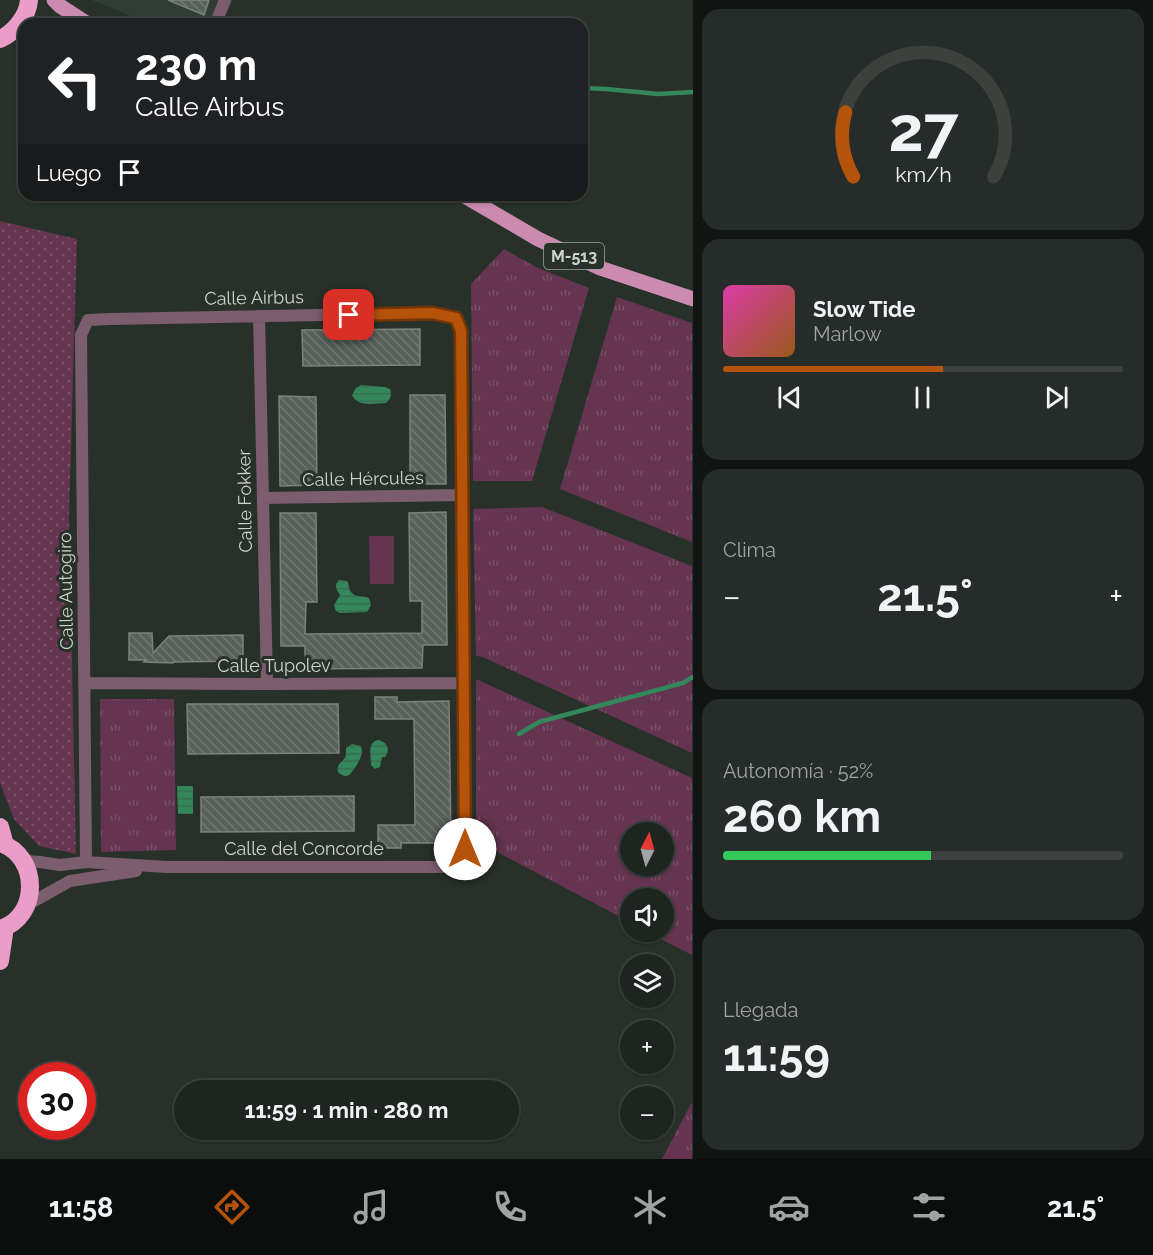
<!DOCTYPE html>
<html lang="es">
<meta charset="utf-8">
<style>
:root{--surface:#1e2420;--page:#262c29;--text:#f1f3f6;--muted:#a1a4a5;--line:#3c413e;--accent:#b45309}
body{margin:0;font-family:Raleway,sans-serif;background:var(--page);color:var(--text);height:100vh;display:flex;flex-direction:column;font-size:22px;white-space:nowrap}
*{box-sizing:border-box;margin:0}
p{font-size:20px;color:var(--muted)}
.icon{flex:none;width:33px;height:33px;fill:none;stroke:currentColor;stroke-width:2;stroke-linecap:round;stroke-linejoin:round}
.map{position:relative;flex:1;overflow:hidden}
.sheet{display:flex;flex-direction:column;gap:9px;padding:9px;background:#101412;width:460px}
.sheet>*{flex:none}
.hud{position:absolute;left:18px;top:18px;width:570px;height:183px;border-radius:18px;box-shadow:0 2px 4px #0004,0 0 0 2px var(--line);background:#202124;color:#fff;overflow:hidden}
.needle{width:39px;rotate:6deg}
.fabs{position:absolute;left:620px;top:822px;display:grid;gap:12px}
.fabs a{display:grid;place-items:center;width:54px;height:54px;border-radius:50%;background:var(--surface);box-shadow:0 2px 4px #0004,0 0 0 2px var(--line);font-size:30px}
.speed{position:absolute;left:18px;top:1062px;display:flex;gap:12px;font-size:30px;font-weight:700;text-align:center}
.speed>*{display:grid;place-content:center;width:78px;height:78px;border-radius:50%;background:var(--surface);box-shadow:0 2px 4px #0004,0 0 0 2px var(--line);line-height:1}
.speed .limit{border:9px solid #d22;background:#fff;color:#111}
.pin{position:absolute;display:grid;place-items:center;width:51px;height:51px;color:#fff;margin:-26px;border-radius:12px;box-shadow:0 3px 9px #0006}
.me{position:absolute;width:66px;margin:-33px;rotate:0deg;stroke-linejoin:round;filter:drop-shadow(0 0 4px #0008)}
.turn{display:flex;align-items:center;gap:21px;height:126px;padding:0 18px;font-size:27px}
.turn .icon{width:78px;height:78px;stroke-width:2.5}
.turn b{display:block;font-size:42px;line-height:51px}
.then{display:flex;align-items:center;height:57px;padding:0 18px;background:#0003;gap:12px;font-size:22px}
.big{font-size:45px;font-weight:700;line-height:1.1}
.sheet .card{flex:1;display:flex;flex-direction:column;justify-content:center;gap:9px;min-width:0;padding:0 21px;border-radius:18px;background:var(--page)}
.sheet .dial{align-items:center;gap:0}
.dial svg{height:156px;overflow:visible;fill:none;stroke:var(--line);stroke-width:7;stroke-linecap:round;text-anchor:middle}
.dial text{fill:var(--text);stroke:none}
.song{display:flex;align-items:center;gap:18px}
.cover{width:72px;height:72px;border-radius:9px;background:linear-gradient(135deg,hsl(320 70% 55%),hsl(30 70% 35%))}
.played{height:6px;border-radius:3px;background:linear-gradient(90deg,var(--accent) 55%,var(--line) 55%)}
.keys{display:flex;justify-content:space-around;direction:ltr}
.heat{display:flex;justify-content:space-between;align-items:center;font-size:33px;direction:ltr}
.charge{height:9px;border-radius:4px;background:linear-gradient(90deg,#34c759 52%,var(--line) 0)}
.trip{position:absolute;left:174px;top:1080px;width:345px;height:60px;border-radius:30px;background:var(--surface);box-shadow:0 2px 4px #0004,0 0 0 2px var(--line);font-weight:700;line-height:60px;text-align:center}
.tabs{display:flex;height:96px;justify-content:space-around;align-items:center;background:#0c0e0d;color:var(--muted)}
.tabs .icon{width:42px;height:42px}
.tabs .selected{color:var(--accent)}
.tabs b{font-size:27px;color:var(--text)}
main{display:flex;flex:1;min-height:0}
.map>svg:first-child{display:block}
.built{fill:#303d35}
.grass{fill:url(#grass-tufts);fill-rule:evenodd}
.park{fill:url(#park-dots)}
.garden{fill:#643450}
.water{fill:url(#water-rules)}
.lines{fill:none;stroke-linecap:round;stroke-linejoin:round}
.stream{stroke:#34865b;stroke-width:4.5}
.building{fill:url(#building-back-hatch);stroke:#79827c;stroke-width:1.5}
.street{stroke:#7c5d6e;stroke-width:12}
.primary{stroke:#ca8bae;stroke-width:15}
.highway{stroke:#e99dc7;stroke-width:18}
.route-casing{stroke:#753606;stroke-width:15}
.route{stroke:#b45309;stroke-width:10}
.labels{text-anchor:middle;stroke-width:6;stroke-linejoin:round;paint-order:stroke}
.shield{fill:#28302a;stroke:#9ca29e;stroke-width:1.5}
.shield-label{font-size:16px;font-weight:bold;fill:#cdd3cf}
.street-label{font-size:18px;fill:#cdd3cf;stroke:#28302a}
</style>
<main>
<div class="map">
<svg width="693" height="1159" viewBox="0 0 693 1159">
<defs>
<pattern id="grass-tufts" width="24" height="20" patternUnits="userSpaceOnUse" patternTransform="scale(1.5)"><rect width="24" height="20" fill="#643450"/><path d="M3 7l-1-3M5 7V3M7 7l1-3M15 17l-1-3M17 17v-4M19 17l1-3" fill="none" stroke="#795068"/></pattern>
<pattern id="park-dots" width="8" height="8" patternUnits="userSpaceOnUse" patternTransform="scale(1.5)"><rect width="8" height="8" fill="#643450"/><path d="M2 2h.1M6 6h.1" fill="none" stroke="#795068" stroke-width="1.8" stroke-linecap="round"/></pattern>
<pattern id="water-rules" width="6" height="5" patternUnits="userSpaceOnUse" patternTransform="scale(1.5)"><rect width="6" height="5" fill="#34865b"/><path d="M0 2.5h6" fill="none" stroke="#386d51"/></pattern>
<pattern id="building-back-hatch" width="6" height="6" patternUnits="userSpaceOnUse" patternTransform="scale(1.5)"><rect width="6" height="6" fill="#58615b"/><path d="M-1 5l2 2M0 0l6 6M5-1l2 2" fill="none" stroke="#6f7772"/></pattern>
</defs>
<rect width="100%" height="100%" fill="#28302a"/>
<path class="built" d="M92,0h141l-10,24h-73z"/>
<path class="grass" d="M504,249l32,18 53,21 -57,193h-59l-2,-197z
M617,297l75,26v219l-132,-53z
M542,507l150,59v187l-209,-96 -7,-1 -3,-147z
M476,679l216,99v177l-45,-23h16v-34h-33v24l-154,-81zM663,832v34h-33v-34z
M100,699h74l2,151 -75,2z
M692,1102v57h-30z"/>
<path class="park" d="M0,221l77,18 -8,277 7,338 -37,-8 -25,-27 -14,-36z"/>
<path class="garden" d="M369,536h25v48h-24z"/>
<path class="water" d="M361,385l24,2 5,2c2,6 1,9 -4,14 -12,0 -28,5 -34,-8l4,-7z
M339,580l8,1c3,4 1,9 5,12 4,5 11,2 17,5l2,7 -4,7 -27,1 -4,-2 -2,-6 6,-10c-3,-5 -7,-9 -1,-15z
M378,740c9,2 13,9 7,17h-3l-2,10 -5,2 -4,-4c0,-10 -4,-22 7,-25z
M352,744l9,2c0,2 1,3 1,5 1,5 -10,24 -15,25 -4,1 -6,-2 -9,-4 -2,-10 6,-9 8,-17 0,-2 0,-5 0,-7z
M177,786h15l1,1v27h-15z"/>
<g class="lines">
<path class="stream" d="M582,88l24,1 52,5 35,-2
M519,734l20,-12 144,-39 10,-6"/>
</g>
<path class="building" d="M168,0h41l-5,15z
M420,329v36l-117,1 -1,-36z
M410,395h35l1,89h-36z
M279,396l37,1 1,88 -37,1z
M446,512l1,133h-24l-1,23 -117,1v-23h-24l-1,-133h36l1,89h-11l-1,32 117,-1v-32h-12l-1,-88z
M129,633h23l1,20 16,-17 74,-1v26l-70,1v1l-29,-1 2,-2h-17z
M375,697h22v5l52,-1 2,142h-50v5h-23v-23h37l-1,-106h-39z
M187,704h151l1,49 -151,1z
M354,796v35l-153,1v-35z"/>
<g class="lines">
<path class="street" d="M218,17l7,-17
M259,316l8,368
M263,498l200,-3
M85,683l182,1 197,-1
M24,861l16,1 20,3 26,-3 81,5h274l19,-7 5,-11 -4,-518 -5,-13 -24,-5 -321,6 -23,1 -7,15 5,527
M27,905l43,-24 66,-10"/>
<path class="primary" d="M54,0l6,6 28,18
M463,195l75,44 62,29 93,31"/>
<path class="highway" d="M0,39c14,-6 28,-23 29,-39
M0,827l5,18
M0,843c40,13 40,74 0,86
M0,961l5,-34"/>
</g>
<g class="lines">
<defs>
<path id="route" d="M349,315l83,-2 24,5 5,13 4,518"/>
</defs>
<use href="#route" class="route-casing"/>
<use href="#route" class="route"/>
</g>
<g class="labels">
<rect class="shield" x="544" y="243" width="60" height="26" rx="4.5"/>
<g class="shield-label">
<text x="574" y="262">M-513</text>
</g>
<g class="street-label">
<text transform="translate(254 298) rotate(-1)" y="6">Calle Airbus</text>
<text transform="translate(363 479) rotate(-1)" y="6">Calle Hércules</text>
<text transform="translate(245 501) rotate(-91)" y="6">Calle Fokker</text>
<text transform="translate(66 591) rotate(-91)" y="6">Calle Autogiro</text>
<text x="274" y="672">Calle Tupolev</text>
<text x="304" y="855">Calle del Concorde</text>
</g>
</g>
</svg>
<div class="fabs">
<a><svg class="needle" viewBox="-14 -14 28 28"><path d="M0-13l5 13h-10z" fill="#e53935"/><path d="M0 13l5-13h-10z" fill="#a1a4a5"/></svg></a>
<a><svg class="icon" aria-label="sound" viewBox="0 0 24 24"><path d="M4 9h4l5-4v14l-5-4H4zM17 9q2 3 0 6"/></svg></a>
<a><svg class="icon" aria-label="layers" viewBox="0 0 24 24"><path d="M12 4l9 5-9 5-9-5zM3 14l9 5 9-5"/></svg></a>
<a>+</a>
<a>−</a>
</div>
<div class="speed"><div class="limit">30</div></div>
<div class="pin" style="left:349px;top:315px;background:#d93025"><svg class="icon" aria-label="arrive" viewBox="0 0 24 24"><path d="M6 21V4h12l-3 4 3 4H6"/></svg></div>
<svg class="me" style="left:465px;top:849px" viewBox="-20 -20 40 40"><circle r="19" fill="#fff"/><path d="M0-13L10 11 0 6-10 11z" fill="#b45309"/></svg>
<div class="trip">11:59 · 1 min · 280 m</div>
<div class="hud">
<div class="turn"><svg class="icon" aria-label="left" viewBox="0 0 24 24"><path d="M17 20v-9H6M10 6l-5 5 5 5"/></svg><div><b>230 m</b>Calle Airbus</div></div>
<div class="then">Luego<svg class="icon" aria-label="arrive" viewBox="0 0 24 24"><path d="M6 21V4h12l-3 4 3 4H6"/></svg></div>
</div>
</div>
<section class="sheet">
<div class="card dial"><svg viewBox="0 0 100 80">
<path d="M14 69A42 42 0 1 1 86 69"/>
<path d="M14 69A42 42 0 0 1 10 36" stroke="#b45309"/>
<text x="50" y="56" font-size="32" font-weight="700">27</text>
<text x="50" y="72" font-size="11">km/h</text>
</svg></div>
<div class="card">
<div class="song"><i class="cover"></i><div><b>Slow Tide</b><p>Marlow</p></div></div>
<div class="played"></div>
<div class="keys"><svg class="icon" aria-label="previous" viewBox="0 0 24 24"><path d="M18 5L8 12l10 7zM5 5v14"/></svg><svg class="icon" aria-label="pause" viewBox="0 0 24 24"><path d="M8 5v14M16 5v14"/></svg><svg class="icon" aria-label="next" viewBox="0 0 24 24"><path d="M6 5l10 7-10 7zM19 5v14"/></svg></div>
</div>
<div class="card"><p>Clima</p>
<div class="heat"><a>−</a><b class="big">21.5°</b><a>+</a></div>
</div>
<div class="card"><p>Autonomía · 52%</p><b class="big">260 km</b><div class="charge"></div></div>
<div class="card"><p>Llegada</p><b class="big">11:59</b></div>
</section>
</main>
<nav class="tabs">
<b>11:58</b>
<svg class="icon selected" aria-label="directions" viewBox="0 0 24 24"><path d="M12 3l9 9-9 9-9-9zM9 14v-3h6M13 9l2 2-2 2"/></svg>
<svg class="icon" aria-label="music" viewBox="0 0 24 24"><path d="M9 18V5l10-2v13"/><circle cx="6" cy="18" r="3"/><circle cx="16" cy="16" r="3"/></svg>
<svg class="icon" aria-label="phone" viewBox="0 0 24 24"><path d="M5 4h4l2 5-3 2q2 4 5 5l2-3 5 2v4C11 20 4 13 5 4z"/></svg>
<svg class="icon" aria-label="climate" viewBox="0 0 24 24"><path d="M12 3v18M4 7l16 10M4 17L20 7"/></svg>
<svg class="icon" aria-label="car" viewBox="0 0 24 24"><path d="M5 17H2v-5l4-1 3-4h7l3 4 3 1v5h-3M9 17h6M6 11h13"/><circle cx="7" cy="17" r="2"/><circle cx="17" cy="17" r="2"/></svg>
<svg class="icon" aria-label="filters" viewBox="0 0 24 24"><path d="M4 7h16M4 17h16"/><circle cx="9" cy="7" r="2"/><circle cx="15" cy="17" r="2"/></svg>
<b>21.5°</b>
</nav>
